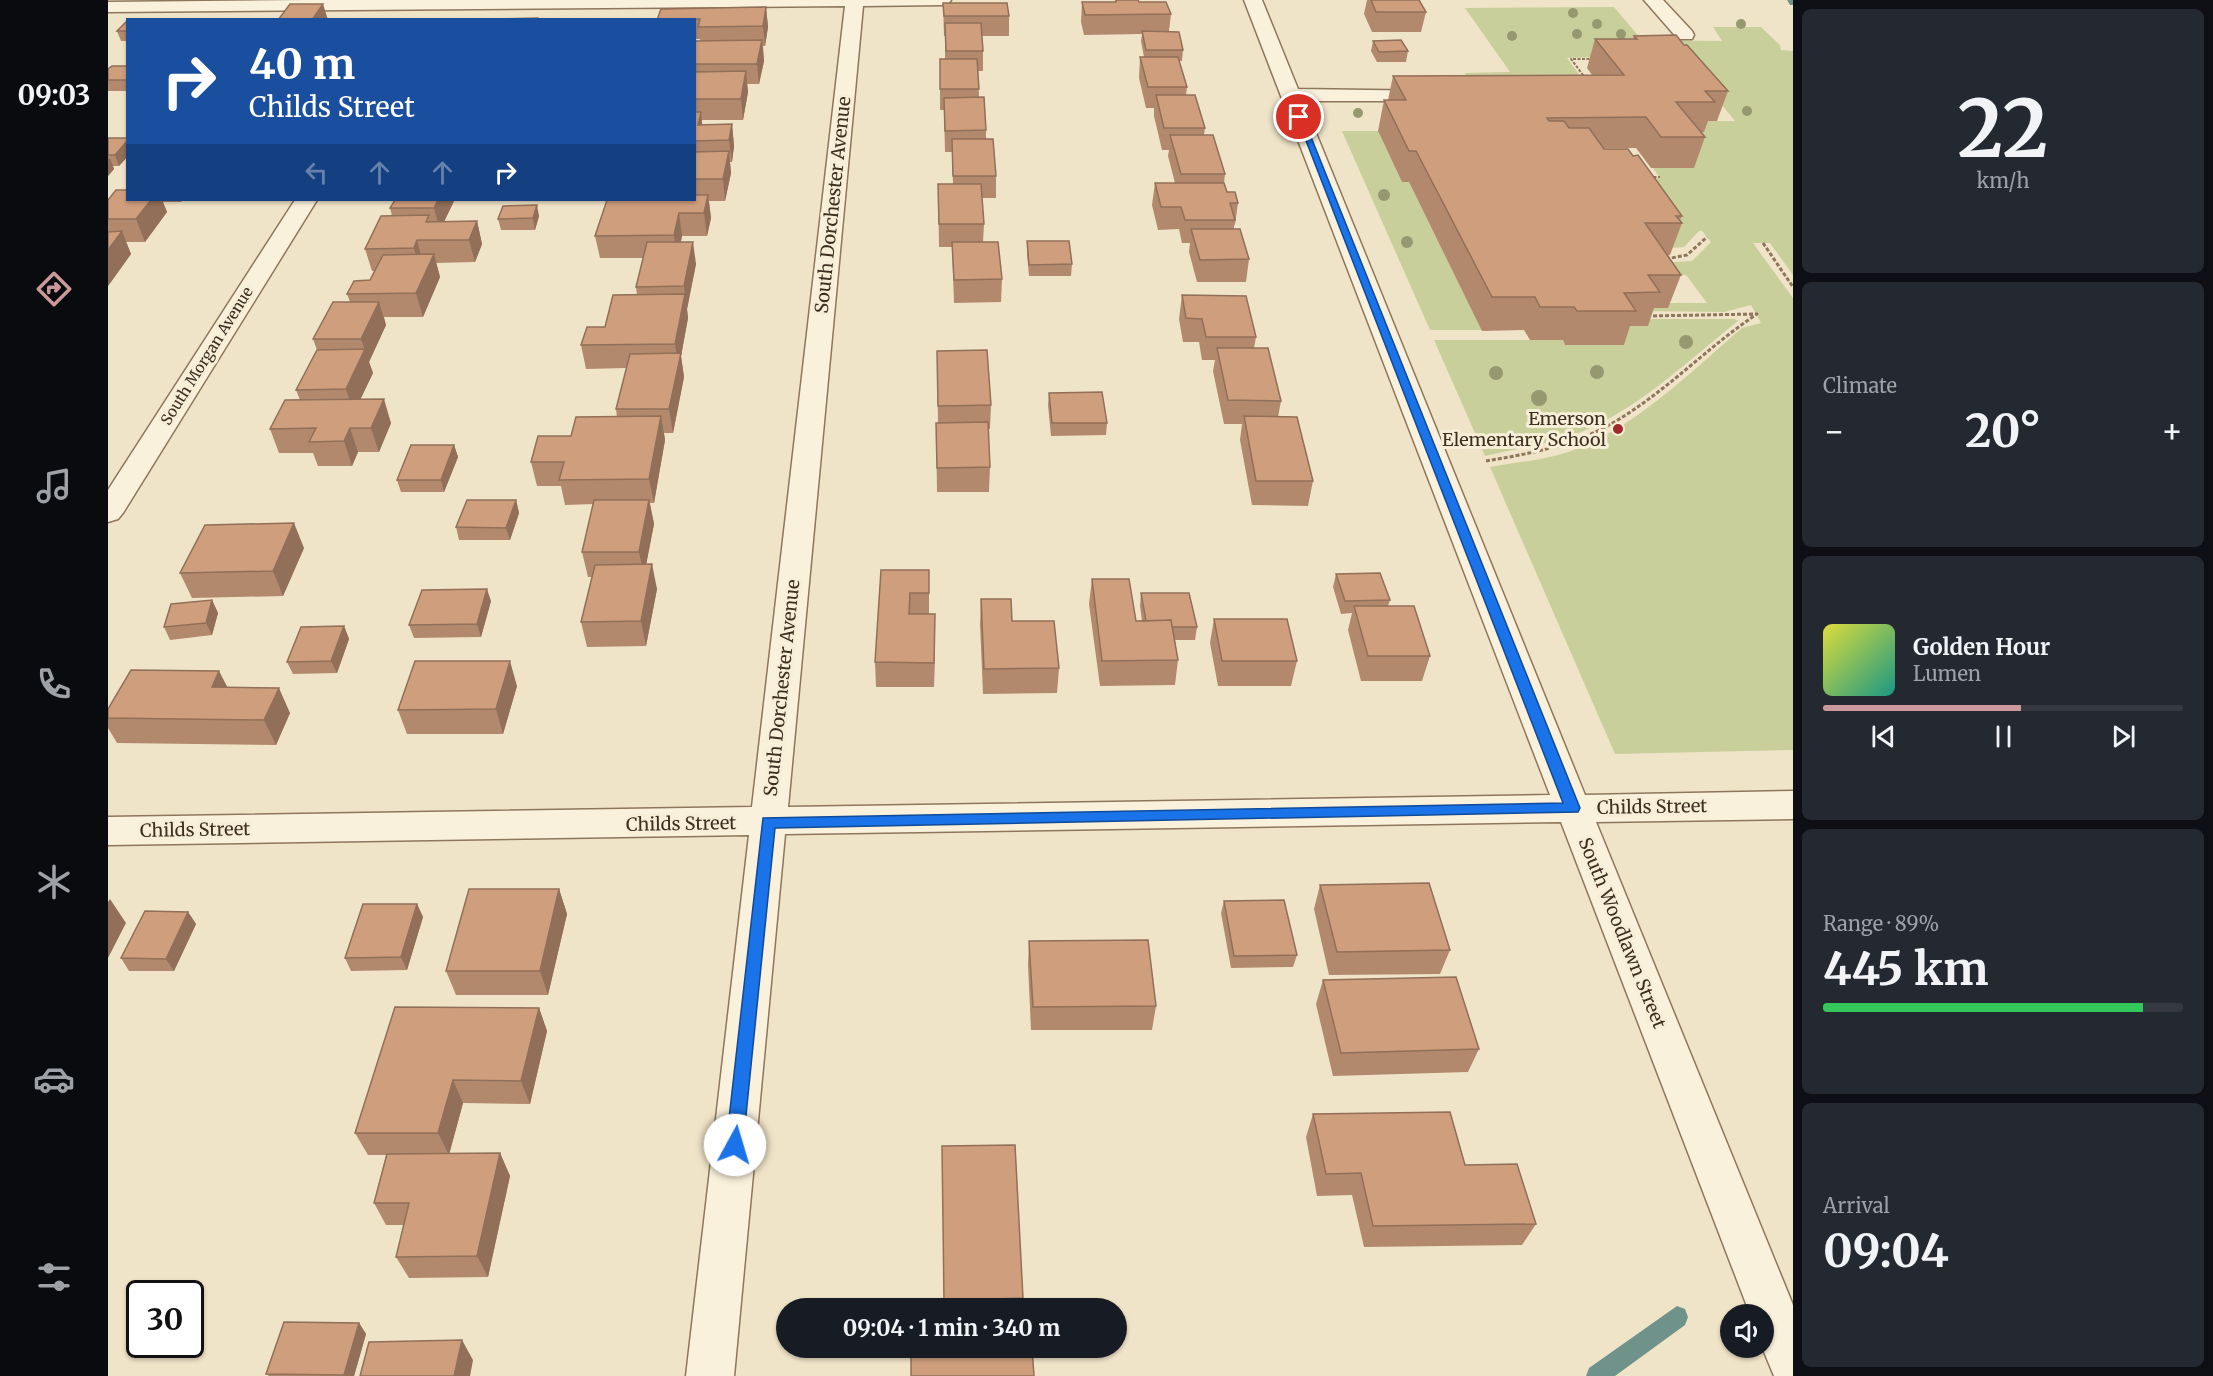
<!DOCTYPE html>
<meta charset="utf-8">
<style>
:root{--surface:#171b24;--page:#242831;--text:#f1f3f6;--muted:#9ea1a6;--line:#363941;--accent:#cc999b}
body{margin:0;font-family:Merriweather,serif;background:var(--page);color:var(--text);height:100vh;display:flex;flex-direction:column;font-size:22px;white-space:nowrap}
*{box-sizing:border-box;margin:0}
p{font-size:20px;color:var(--muted)}
.icon{flex:none;width:33px;height:33px;fill:none;stroke:currentColor;stroke-width:2;stroke-linecap:round;stroke-linejoin:round}
.map{position:relative;flex:1;overflow:hidden}
.sheet{display:flex;flex-direction:column;gap:9px;padding:9px;background:#0d0f14;width:420px}
.sheet>*{flex:none}
.guide{position:absolute;left:18px;top:18px;width:570px;height:183px;border-radius:0px;box-shadow:0 2px 4px #0004;background:#1a4fa0;color:#fff;overflow:hidden}
.tools{position:absolute;left:1612px;top:1304px;display:grid;gap:12px}
.tools a{display:grid;place-items:center;width:54px;height:54px;border-radius:50%;background:var(--surface);box-shadow:0 2px 4px #0004;font-size:30px}
.speed{position:absolute;left:18px;top:1280px;display:flex;gap:12px;font-size:30px;font-weight:700;text-align:center}
.speed>*{display:grid;place-content:center;width:78px;height:78px;border-radius:50%;background:var(--surface);box-shadow:0 2px 4px #0004;line-height:1}
.speed .limit{border:3px solid #111;border-radius:9px;background:#fff;color:#111}
.pin{position:absolute;display:grid;place-items:center;width:51px;height:51px;color:#fff;margin:-26px;border:3px solid #fff;border-radius:50%;box-shadow:0 2px 6px #0007}
.me{position:absolute;width:66px;margin:-33px;rotate:6deg;stroke-linejoin:round;filter:drop-shadow(0 0 4px #0008)}
.turn{display:flex;align-items:center;gap:21px;height:126px;padding:0 24px;font-size:27px}
.turn .icon{width:78px;height:78px;stroke-width:2.5}
.turn b{display:block;font-size:42px;line-height:51px}
.lanes{display:flex;align-items:center;height:57px;padding:0 24px;background:#0003;justify-content:center;gap:30px;direction:ltr}
.lanes .off{opacity:.35}
.big{font-size:45px;font-weight:700;line-height:1.1}
.sheet .card{flex:1;display:flex;flex-direction:column;justify-content:center;gap:9px;min-width:0;padding:0 21px;border-radius:9px;background:var(--page)}
.sheet .dial{align-items:center;gap:0}
.dial b{font-size:78px;line-height:1}
.song{display:flex;align-items:center;gap:18px}
.cover{width:72px;height:72px;border-radius:9px;background:linear-gradient(135deg,hsl(60 70% 55%),hsl(170 70% 35%))}
.played{height:6px;border-radius:3px;background:linear-gradient(90deg,var(--accent) 55%,var(--line) 55%)}
.keys{display:flex;justify-content:space-around;direction:ltr}
.heat{display:flex;justify-content:space-between;align-items:center;font-size:33px;direction:ltr}
.charge{height:9px;border-radius:4px;background:linear-gradient(90deg,#34c759 89%,var(--line) 0)}
.trip{position:absolute;left:668px;top:1298px;width:351px;height:60px;border-radius:30px;background:var(--surface);box-shadow:0 2px 4px #0004;font-weight:700;line-height:60px;text-align:center}
main{display:flex;flex:1;min-height:0}
.menu{display:flex;flex-direction:column;width:108px;justify-content:space-around;align-items:center;background:#090b0e;color:var(--muted)}
.menu .icon{width:42px;height:42px}
.menu .active{color:var(--accent)}
.menu b{font-size:27px;color:var(--text)}
.map>svg:first-child{display:block}
.green{fill:#c9cf9b}
.lines{fill:none;stroke-linecap:round;stroke-linejoin:round}
.stream{fill:#6f938a;fill-rule:evenodd}
.minor-casing{stroke:#8d765c;stroke-width:3}
.path-far1{stroke:#8d765c;stroke-width:2;stroke-dasharray:3 1.5;stroke-linecap:butt}
.path{stroke:#8d765c;stroke-width:3;stroke-dasharray:4 2;stroke-linecap:butt}
.minor{fill:#faf1dc;fill-rule:evenodd}
.tree{fill:#96986f}
.wall{fill:#b2896c}
.shaded-wall{fill:#916f58}
.building{fill:#cf9f7d;stroke:#916f58;stroke-width:1.5}
.route{fill:#1a73e8;stroke:#114b97;stroke-width:1.5}
.poi-dot{fill:#9e2a2b;stroke:#f7eed8;stroke-width:2}
.labels{text-anchor:middle;stroke-width:6;stroke-linejoin:round;paint-order:stroke}
.far-street-label{font-size:15px;fill:#3d2e20;stroke:#f7eed8}
.street-label{font-size:18px;fill:#3d2e20;stroke:#f7eed8}
.poi-label{font-size:18px;fill:#3d2e20;stroke:#f7eed8;text-anchor:end}
</style>
<main>
<nav class="menu">
<b>09:03</b>
<svg class="icon active" aria-label="directions" viewBox="0 0 24 24"><path d="M12 3l9 9-9 9-9-9zM9 14v-3h6M13 9l2 2-2 2"/></svg>
<svg class="icon" aria-label="music" viewBox="0 0 24 24"><path d="M9 18V5l10-2v13"/><circle cx="6" cy="18" r="3"/><circle cx="16" cy="16" r="3"/></svg>
<svg class="icon" aria-label="phone" viewBox="0 0 24 24"><path d="M5 4h4l2 5-3 2q2 4 5 5l2-3 5 2v4C11 20 4 13 5 4z"/></svg>
<svg class="icon" aria-label="climate" viewBox="0 0 24 24"><path d="M12 3v18M4 7l16 10M4 17L20 7"/></svg>
<svg class="icon" aria-label="car" viewBox="0 0 24 24"><path d="M5 17H2v-5l4-1 3-4h7l3 4 3 1v5h-3M9 17h6M6 11h13"/><circle cx="7" cy="17" r="2"/><circle cx="17" cy="17" r="2"/></svg>
<svg class="icon" aria-label="filters" viewBox="0 0 24 24"><path d="M4 7h16M4 17h16"/><circle cx="9" cy="7" r="2"/><circle cx="15" cy="17" r="2"/></svg>
</nav>
<div class="map">
<svg width="1685" height="1376" viewBox="0 0 1685 1376">
<rect width="100%" height="100%" fill="#f0e4c8"/>
<path class="green" d="M1506,7l28,33 80,1 -9,-14h48l19,18 1,5 12,1v224l-23,-32h-17l40,55v452l-178,4 -125,-287c26,-5 57,-7 81,-16 67,-25 118,-78 171,-123l19,-5 -10,-18 -27,7 -86,-1 27,-8h42l-21,-28h-40l-7,-11 53,-3 19,-19 -9,-11h-3l-15,16 -14,1 -40,-69 30,-1 -7,-10h40l1,-47h41l-33,-40 -106,-24 -29,1 32,43h-118l-16,-28 45,-1 -45,-64z
M1234,131h36l24,51h7l73,148h-52z
M1535,319h92l3,2c-44,35 -98,86 -150,108 -31,14 -69,19 -103,27l-51,-116h129l2,5h58l-11,-19z"/>
<g class="lines">
<path class="stream" d="M1679,0h6v5h-3z
M1569,1306l8,3 3,8 -3,8 -70,51h-29l3,-8z"/>
<defs>
<path id="minor" d="M197,0h646l-3,4 -6,1 -79,1 -75,801 762,-12 -306,-795h18l36,89 141,2 3,4 -3,4 -7,2h-129l282,694 208,-4v28l-197,3 197,483v71h-19l-12,-29 2,-33h-14l-189,-492 -776,12 -51,542h-48l63,-541 -641,10v-28l644,-10 93,-801 -737,6v-10z
M1536,0h19l29,31 2,4 -2,4h-14z
M187,200h22l-194,313 -5,6 -10,3v-32z"/>
</defs>
<use href="#minor" class="minor-casing"/>
<path class="path-far1" d="M1478,79l-15,-20h21
M1541,177h11"/>
<path class="path" d="M1655,243l30,44
M1558,259l21,-4 20,-18
M1378,461c42,-7 86,-15 123,-36 54,-30 97,-77 148,-111l-109,2"/>
<use href="#minor" class="minor"/>
</g>
<g class="tree">
<circle cx="1465" cy="13" r="5"/>
<circle cx="1489" cy="24" r="5"/>
<circle cx="1633" cy="24" r="5"/>
<circle cx="1469" cy="34" r="5"/>
<circle cx="1513" cy="34" r="5"/>
<circle cx="1404" cy="36" r="5"/>
<circle cx="1639" cy="111" r="5"/>
<circle cx="1250" cy="113" r="5"/>
<circle cx="1276" cy="195" r="6"/>
<circle cx="1299" cy="242" r="6"/>
<circle cx="1578" cy="342" r="7"/>
<circle cx="1489" cy="372" r="7"/>
<circle cx="1388" cy="373" r="7"/>
<circle cx="1431" cy="398" r="8"/>
</g>
<path class="wall" d="M1007,0h23l1,2 32,12 -2,17 14,19 -1,11h-3l8,26 -1,8 19,33 -1,7 21,39 -1,9 3,9 11,11 -3,22h-1v4l15,30 -3,23h-49l-8,-30 1,-9h-8l-3,-14 -21,1 -6,-25 3,-22h20l-7,-27 1,-6h-7l-8,-34v-8h-8l-7,-30 1,-21h4l-3,-16 1,-7 -58,1 -3,-13 1,-20h33z
M1259,0h52l7,12 -5,20h-49l-8,-18z
M835,3l66,13v20h-27l1,15v20h-5l1,26 7,33v9l10,37v22h-14l2,26 -1,18 19,37 -1,23 -47,1 -2,-56h-13l-1,-63h15l-1,-32h-7l-1,-42h-4v-51h5v-23h-1z
M658,7l2,20 -3,19h-2l1,15 -5,23h-12l1,8 -5,28h-41v5l30,-1 2,22 -2,16h-2l1,11 -6,28h-16l2,17 -4,18h-25l-1,6 15,22 -9,45 1,9 -7,38 3,21 -11,56h-9l1,7 -11,63h-4l4,21 -8,40 11,25 -11,57 -59,1 -6,-25 11,-45h-4l-6,-25 12,-48 -29,1 -4,-19h-24l-6,-24 40,-26 46,-19 -1,-8 11,-41 -41,1 -5,-24 24,-18 32,-32 -1,-8 7,-29h-43l-5,-22 99,-36v-154l6,-5v-2h-6v-19z
M20,20v21h-7l-4,-10z
M1526,36l50,9 44,46 -11,30h-9l-4,11h-3l4,5 -11,31h-43l-15,-20h-33l79,68 -2,4 2,3 -12,32h-2l13,20 -13,33h-14l-6,18h-18l-6,19h-59l-2,-5h-33l-6,-10 -42,1 -73,-149h-7l-24,-51 6,-31h4l5,-24 199,-1 -5,-7 8,-29h38z
M1265,41l35,10 -2,11h-29l-6,-11z
M20,66v25h-20v-22z
M0,138h20v18l-9,10h-6l1,3 -6,7z
M0,200h75l-2,2h-18l4,10 -22,30h-19l5,12 -23,32z
M346,201l-10,21 33,-1 5,23 -7,18 -39,1 4,14 -17,40h-39l2,8 -17,37 4,11 -13,26 31,24 -12,29h-21l-6,14h-34l-5,-13h-34l-9,-24 30,-29 -4,-10 21,-40 -4,-11 37,-37 -3,-8 23,-14 5,-9h-3l-7,-22 27,-33 -2,-8z
M431,216l-4,14h-34l-3,-11z
M919,241l45,23 -1,12h-42l-2,-23z
M1074,295l74,42 -2,11 27,53 -3,16 35,64 -5,25 -56,-1 -12,-65 2,-16h-18l-11,-53 2,-11h-13l-3,-18h-16l-4,-23z
M829,351l54,54 -1,24h-2l2,38 -1,25h-52l-1,-69h2z
M941,393l58,30 -1,12 -55,1 -3,-31z
M346,445l4,12 -14,35h-43l-4,-12z
M408,500l3,13 -9,27h-51l-3,-13z
M196,548l-21,48 -91,2 -12,-25z
M773,570h48v44h6l-1,73h-58l-1,-25z
M1228,574l54,26 -2,6 42,50 -8,25h-61l-13,-51 4,-17 -11,1 -8,-27z
M984,579l44,42h6l-2,-15 1,-13 56,34 -2,13h-20l3,20 -3,25 -75,1 -11,-82z
M873,599l31,22 47,47 -2,25 -74,1 -3,-70z
M104,600l6,13 -6,22 -42,5 -6,-13z
M383,601l-10,36 -67,1 -5,-13z
M1106,619l83,42 -6,25h-73l-8,-43z
M236,626l5,13 -12,34 -44,1 -6,-12z
M409,686l-14,48h-96l-9,-24z
M119,687l63,26 -14,32 -159,-2 -9,-15v-19z
M1212,885l130,65 -10,24 -111,1 -15,-66z
M451,889l8,25 -19,81h-92l-10,-24z
M1116,901l73,54 -4,12 -62,1 -10,-55z
M309,904l6,13 -16,53 -56,1 -6,-13z
M80,912l8,12 -22,47h-45l-8,-13z
M921,941l127,65 -4,24h-121l-3,-65z
M1215,980l156,69 -11,23 -135,4 -17,-72z
M431,1008l8,23 -17,73 -67,-1 -14,51 51,-1 10,23 -22,101 -79,1 -13,-21 8,-32h-18l-12,-22 12,-48h-18l-13,-22z
M1205,1114l152,51 71,59 -14,21 -158,2 -12,-52 -35,1 -11,-59z
M834,1146l81,152 -1,10h-78z
M251,1323l7,11 -12,42h-85l-3,-2z"/>
<path class="shaded-wall" d="M215,4l5,16h-16z
M658,7l2,20 -3,19 -2,-20z
M654,40l2,21 -5,23 -2,-20z
M638,71l2,21 -5,28 -2,-21z
M593,112l2,21 -5,-8z
M624,124l2,22 -2,16 -3,-22z
M20,140v16l-9,10 -4,-11z
M621,151l2,22 -6,28 -2,-22z
M2,158l4,11 -6,7v-17z
M600,195l3,23 -4,18 -3,-23z
M43,200h11l5,12 -22,30 -9,-23z
M330,200h16v1l-14,29 -6,-22z
M429,205l2,11 -4,14 -2,-12z
M571,213l3,23 -5,22 -3,-23z
M369,221l5,23 -7,18 -6,-22z
M14,231l9,23 -23,32v-36z
M309,240l6,23 -3,8 -6,-23z
M585,242l3,22 -9,45 1,9 -7,38 3,21 -11,56 -4,-24 9,-44 -3,-21 10,-49 -1,-9z
M326,254l6,23 -17,40 -7,-24z
M271,302l7,23 -17,37 4,11 -19,40 -8,-24 19,-39 -4,-11z
M276,399l7,24 -12,29 -8,-24z
M553,416l4,24 -11,63 -5,-24z
M242,428l8,24 -6,14 -8,-25z
M346,445l4,12 -14,35 -3,-12z
M408,500l3,13 -9,27 -4,-12z
M541,500l5,24 -10,52 -5,-24z
M186,523l10,25 -21,48 -10,-25z
M544,564l5,25 -11,57 -5,-25z
M379,589l4,12 -10,36 -4,-13z
M104,600l6,13 -6,22 -6,-12z
M827,614v24l-1,49v-24z
M236,626l5,13 -12,34 -6,-12z
M402,661l7,25 -14,48 -7,-25z
M111,671l13,25 -20,-9z
M171,688l11,25 -14,32 -12,-25z
M451,889l8,25 -19,81 -8,-24z
M2,899l16,24 -18,35v-56z
M309,904l6,13 -16,53 -6,-13z
M80,912l8,12 -22,47 -8,-12z
M431,1008l8,23 -17,73 -9,-23z
M345,1080l10,23 -14,52 -11,-22z
M392,1153l10,23 -22,101 -11,-21z
M251,1323l7,11 -12,42h-9l-1,-1z
M354,1340l11,20 -3,16h-16z"/>
<path class="building" d="M1008,0h22l1,2h27l5,12 -86,1 -3,-13h34z
M1263,0h48l7,12h-50z
M835,3h64l2,13h-65z
M182,4h33l-11,16h-34z
M658,7l-3,19 -65,1 2,-8 -43,1 4,-11z
M430,18v2h-44v-1z
M21,19h28l-1,1z
M20,20v11h-11z
M837,23h36l2,28h-37z
M1034,31l37,1 4,18h-37z
M1568,35l8,10h3l41,46h-23l10,11h-39l29,35h-44l-15,-20 -99,1 2,3h15l5,7h20l15,21h24l5,7 5,-1 44,61h-6l6,7h-37l36,52h-33l12,17 -36,1 12,18h-59l-3,-4h-34l-5,-10h-43l-76,-146h-7l-25,-51h22l-13,-24 231,-1 -29,-36h42l-3,-3z
M654,40l-5,24h-63v-18l2,-5z
M1293,40l7,11 -29,1 -6,-11z
M1032,57h38l9,30h-39z
M832,59h37l2,30h-39z
M4,66h16v14h-20v-11z
M638,71l-5,28h-47v-27z
M1048,95h39l10,33h-41z
M876,97l2,33 -41,1 -1,-33z
M586,112h7l-3,13 34,-1 -3,16 -35,1z
M1062,135h43l12,39h-44z
M0,138h20v2l-13,15h-7z
M844,139h41l3,37h-43z
M621,151l-6,28h-29v-27z
M1047,183h69l3,9h8l3,11h-8l5,17h-50l-4,-13h-20z
M830,184h43l3,40h-45z
M8,190h12v10h23l-15,19h-28v-19z
M586,195h14l-4,18h-25l-5,22 -79,1 12,-36h87z
M287,200h43l-4,8h-44z
M429,205l-4,13 -35,1 5,-13z
M321,215l-3,7 51,-1 -8,19h-52l-3,8 -49,1 16,-33z
M1083,229h49l9,30 -49,1z
M14,231l-14,19v-18z
M919,241h42l3,23 -43,1z
M539,242h46l-9,44 -48,1z
M844,242h46l4,37 -48,1z
M326,254l-18,39 -69,1 7,-13 16,-1 13,-25z
M577,294l-10,50 -94,1 6,-18h18l8,-32z
M1074,295l64,1 10,41h-50l-4,-18 -16,-1z
M225,302h46l-18,37h-48z
M1109,348h51l13,53 -53,-1z
M257,349l-19,40 -50,1 21,-40z
M879,350l4,55 -53,1 -1,-55z
M573,353l-12,56h-53l14,-55z
M994,392l5,31h-55l-3,-30z
M276,399l-13,29h-21l-6,13 -35,1 7,-14 -46,1 15,-29z
M553,416l-12,63 -90,1 5,-18h-33l7,-26h33l5,-19z
M1136,416l53,1 16,64h-57z
M880,422l2,45 -53,1 -1,-45z
M303,445h43l-13,35h-44z
M359,500h49l-10,28 -50,-1z
M486,500h55l-10,52h-57z
M186,523l-21,48 -93,2 25,-48z
M544,564l-11,57 -60,1 14,-57z
M773,570h48v23h-19l-1,21h26l-1,49 -59,-1z
M1272,573l10,27 -45,1 -9,-27z
M984,579h37l7,42 35,-1 7,40 -76,1z
M379,589l-10,35 -68,1 13,-35z
M1033,593h48l8,34h-25l-1,-7 -25,1z
M873,599h30l1,22h42l5,47 -75,1z
M104,600l-6,23 -42,4 7,-23z
M1246,606h60l16,50h-62z
M1106,619h73l10,42h-75z
M236,626l-13,35 -44,1 14,-35z
M307,661h95l-14,48 -98,1z
M23,670l88,1 -7,16 67,1 -15,32 -156,-2v-9z
M1321,883l21,67 -113,2 -17,-67z
M361,889h90l-19,82h-94z
M1176,900l13,55 -63,1 -10,-55z
M255,904h54l-16,53 -56,1z
M37,911l43,1 -22,47 -45,-1z
M1040,940l8,66 -123,1 -4,-66z
M1348,977l23,72 -138,4 -18,-73z
M287,1007l144,1 -18,73 -68,-1 -15,53h-83z
M1342,1112l15,53 52,-1 19,60 -163,2 -12,-53 -35,1 -13,-60z
M907,1145l8,153 -79,2 -2,-154z
M392,1153l-23,103 -81,1 13,-54h-35l13,-49z
M176,1322l75,1 -15,52 -78,-1z
M354,1340l-8,36h-94l9,-34z
M903,1347h21l2,29h-123v-26z"/>
<path class="route" d="M1188,115l7,2 277,691 -2,4 -803,16 -32,317 -2,6 -6,3 -7,-3 -2,-6 37,-327 800,-15z"/>
<circle class="poi-dot" cx="1510" cy="429" r="6"/>
<g class="labels">
<g class="far-street-label">
<text transform="translate(99 356) rotate(-58)" y="5">South Morgan Avenue</text>
</g>
<g class="street-label">
<text transform="translate(725 205) rotate(-84)" y="6">South Dorchester Avenue</text>
<text transform="translate(674 688) rotate(-84)" y="6">South Dorchester Avenue</text>
<text transform="translate(1544 807) rotate(-1)" y="6">Childs Street</text>
<text transform="translate(573 824) rotate(-1)" y="6">Childs Street</text>
<text transform="translate(87 830) rotate(-1)" y="6">Childs Street</text>
<text transform="translate(1514 933) rotate(68)" y="6">South Woodlawn Street</text>
</g>
<g class="poi-label">
<text x="1498" y="425">Emerson<tspan x="1498" dy="21">Elementary School</tspan></text>
</g>
</g>
</svg>
<div class="tools">
<a><svg class="icon" aria-label="sound" viewBox="0 0 24 24"><path d="M4 9h4l5-4v14l-5-4H4zM17 9q2 3 0 6"/></svg></a>
</div>
<div class="speed"><div class="limit">30</div></div>
<div class="pin" style="left:1191px;top:117px;background:#d93025"><svg class="icon" aria-label="arrive" viewBox="0 0 24 24"><path d="M6 21V4h12l-3 4 3 4H6"/></svg></div>
<svg class="me" style="left:627px;top:1145px" viewBox="-20 -20 40 40"><circle r="19" fill="#fff"/><path d="M0-13L10 11 0 6-10 11z" fill="#1a73e8"/></svg>
<div class="trip">09:04 · 1 min · 340 m</div>
<div class="guide">
<div class="turn"><svg class="icon" aria-label="right" viewBox="0 0 24 24"><path d="M7 20v-9h11M14 6l5 5-5 5"/></svg><div><b>40 m</b>Childs Street</div></div>
<div class="lanes"><svg class="icon off" aria-label="left" viewBox="0 0 24 24"><path d="M17 20v-9H6M10 6l-5 5 5 5"/></svg><svg class="icon off" aria-label="ahead" viewBox="0 0 24 24"><path d="M12 20V5M6 11l6-6 6 6"/></svg><svg class="icon off" aria-label="ahead" viewBox="0 0 24 24"><path d="M12 20V5M6 11l6-6 6 6"/></svg><svg class="icon" aria-label="right" viewBox="0 0 24 24"><path d="M7 20v-9h11M14 6l5 5-5 5"/></svg></div>
</div>
</div>
<section class="sheet">
<div class="card dial"><b>22</b><p>km/h</p></div>
<div class="card"><p>Climate</p>
<div class="heat"><a>−</a><b class="big">20°</b><a>+</a></div>
</div>
<div class="card">
<div class="song"><i class="cover"></i><div><b>Golden Hour</b><p>Lumen</p></div></div>
<div class="played"></div>
<div class="keys"><svg class="icon" aria-label="previous" viewBox="0 0 24 24"><path d="M18 5L8 12l10 7zM5 5v14"/></svg><svg class="icon" aria-label="pause" viewBox="0 0 24 24"><path d="M8 5v14M16 5v14"/></svg><svg class="icon" aria-label="next" viewBox="0 0 24 24"><path d="M6 5l10 7-10 7zM19 5v14"/></svg></div>
</div>
<div class="card"><p>Range · 89%</p><b class="big">445 km</b><div class="charge"></div></div>
<div class="card"><p>Arrival</p><b class="big">09:04</b></div>
</section>
</main>
